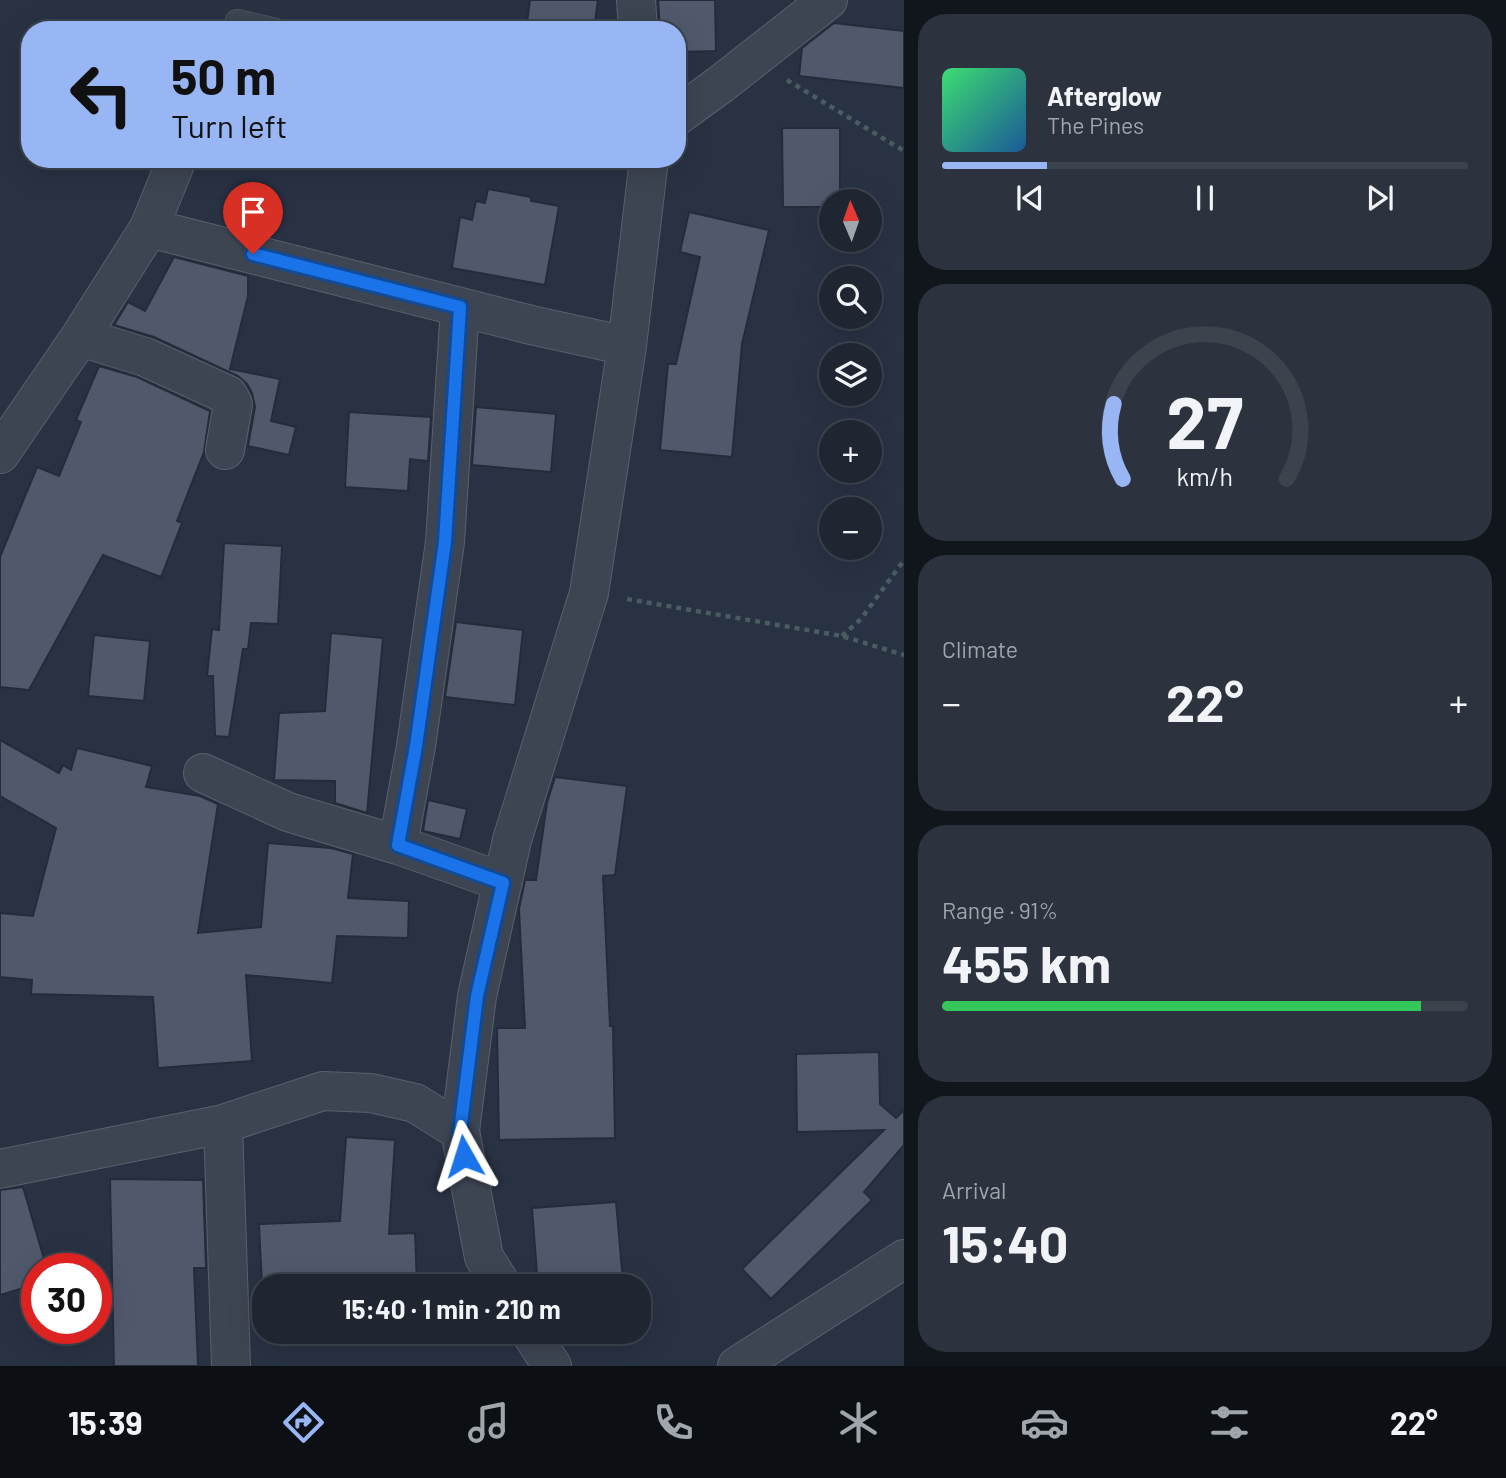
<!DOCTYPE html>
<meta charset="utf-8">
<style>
:root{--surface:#1f2632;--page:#2c323e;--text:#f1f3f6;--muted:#a1a5ac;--line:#3c434d;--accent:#98b5f4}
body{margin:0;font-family:Barlow,sans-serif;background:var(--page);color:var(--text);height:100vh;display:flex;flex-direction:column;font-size:26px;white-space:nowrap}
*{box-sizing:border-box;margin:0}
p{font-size:23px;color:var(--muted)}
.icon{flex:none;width:38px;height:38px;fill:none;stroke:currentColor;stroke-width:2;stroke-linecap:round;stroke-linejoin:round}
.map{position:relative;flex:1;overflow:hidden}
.details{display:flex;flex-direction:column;gap:14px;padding:14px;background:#11151c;width:602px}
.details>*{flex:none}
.top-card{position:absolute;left:21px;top:21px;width:665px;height:147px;border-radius:28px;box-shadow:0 7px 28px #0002,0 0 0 2px var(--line);background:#98b5f4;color:#111;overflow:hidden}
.needle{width:46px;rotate:358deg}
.controls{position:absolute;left:819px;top:189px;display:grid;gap:14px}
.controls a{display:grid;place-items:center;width:63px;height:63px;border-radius:50%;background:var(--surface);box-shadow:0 7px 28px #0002,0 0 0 2px var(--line);font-size:35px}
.speed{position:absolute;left:21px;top:1253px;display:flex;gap:14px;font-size:35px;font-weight:700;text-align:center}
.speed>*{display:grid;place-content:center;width:91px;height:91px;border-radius:50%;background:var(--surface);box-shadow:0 7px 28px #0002,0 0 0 2px var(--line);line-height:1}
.speed .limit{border:10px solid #d22;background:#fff;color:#111}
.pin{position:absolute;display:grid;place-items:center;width:60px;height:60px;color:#fff;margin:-72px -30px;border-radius:50% 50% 50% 0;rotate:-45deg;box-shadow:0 0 7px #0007}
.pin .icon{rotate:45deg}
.me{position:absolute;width:77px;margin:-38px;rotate:354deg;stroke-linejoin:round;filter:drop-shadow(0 0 5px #0008)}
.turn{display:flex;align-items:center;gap:24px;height:147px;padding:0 35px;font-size:32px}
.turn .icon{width:91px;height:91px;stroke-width:2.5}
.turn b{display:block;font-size:49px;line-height:60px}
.big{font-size:52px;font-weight:700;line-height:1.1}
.details .card{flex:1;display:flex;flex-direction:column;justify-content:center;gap:10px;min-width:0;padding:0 24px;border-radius:28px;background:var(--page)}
.details .dial{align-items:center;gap:0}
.dial svg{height:182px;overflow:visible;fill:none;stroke:var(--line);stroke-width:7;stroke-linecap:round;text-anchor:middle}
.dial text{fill:var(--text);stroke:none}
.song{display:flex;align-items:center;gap:21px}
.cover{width:84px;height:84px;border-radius:10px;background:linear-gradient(135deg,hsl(140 70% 55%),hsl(210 70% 35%))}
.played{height:7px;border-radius:4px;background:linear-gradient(90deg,var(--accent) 20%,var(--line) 20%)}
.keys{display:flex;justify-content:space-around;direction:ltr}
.heat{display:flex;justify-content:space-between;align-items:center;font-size:38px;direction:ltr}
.charge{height:10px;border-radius:5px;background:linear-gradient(90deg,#34c759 91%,var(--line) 0)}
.trip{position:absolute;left:252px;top:1274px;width:399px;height:70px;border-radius:28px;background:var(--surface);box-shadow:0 7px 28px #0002,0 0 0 2px var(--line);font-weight:700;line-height:70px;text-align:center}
.dock{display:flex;height:112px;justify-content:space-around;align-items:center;background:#0c0f14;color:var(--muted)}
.dock .icon{width:49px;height:49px}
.dock .on{color:var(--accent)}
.dock b{font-size:32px;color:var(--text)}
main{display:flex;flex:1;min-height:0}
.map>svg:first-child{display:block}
.building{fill:#50596c;stroke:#242c3a;stroke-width:2}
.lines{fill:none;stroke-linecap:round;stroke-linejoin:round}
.service-casing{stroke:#59606d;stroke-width:24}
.minor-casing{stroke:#59606d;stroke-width:40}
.path{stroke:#495c60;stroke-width:4.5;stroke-dasharray:5 5;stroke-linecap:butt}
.service{stroke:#3d4553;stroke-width:23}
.minor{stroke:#3d4553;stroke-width:38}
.route-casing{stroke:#114b97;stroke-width:18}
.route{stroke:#1a73e8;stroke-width:12}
</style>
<main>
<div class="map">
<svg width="904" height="1366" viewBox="0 0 904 1366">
<rect width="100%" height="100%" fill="#293243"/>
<path class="building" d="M530,0h68l-4,30h-68z
M658,0h57l1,51 -39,1v-22h-17z
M834,23l70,8v57l-105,-12 3,-28z
M782,128h58v73h-9v6h-48z
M488,189l43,8v4l28,5 -14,79 -93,-17 8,-51 12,3 4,-19 9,2z
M689,212l80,18 -27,114 -10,113 -72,-7 8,-86h8l24,-107 -20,-5z
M174,257l74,19v20l-18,73 50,10 -9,42 25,6 -7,28 -41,-9 7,-39 -3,-14 -5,-9 -9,-8 -84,-39 -40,-12 14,-23 17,9z
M99,366l38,11 73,34 -6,41 -27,69 5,2 -21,54 -58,-22 -74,135 -29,-3v-130l37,-90 22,9 22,-54 -5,-2z
M476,407l80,7 -5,58 -79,-7z
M349,412l82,5 -3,44 -18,-2 -2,32 -63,-4z
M224,543l58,3 -4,78 -27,-1 -3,26h-5l-14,88 -14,-1 -2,-60h-6l5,-47 7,1z
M456,622l67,8 -8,75 -70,-8z
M331,633l52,5 -16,175 -32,-10v-22l-61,-1 5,-67 46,-2z
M94,635l56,6 -6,60 -56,-5z
M0,740l59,33 4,-8 8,5 6,-22 75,18 -6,21 54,9 18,8 -20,129 63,-6 7,-84 63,5 22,6 -5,44 61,3 -1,37 -71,-2 -5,47 -86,-8 6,86 -94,7 -5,-71 -122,-3 1,-14 -32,-3v-64l33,3 23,-88 -56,-32z
M555,777l72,9 -12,89 -12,1 7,150h3l2,112 -116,2 -2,-112h28l-6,-119 6,-29h11l11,-77z
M428,800l39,9 -7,30 -37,-8z
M879,1052l1,52 16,14 8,-8v35l-40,47 8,8 -101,99 -29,-30 142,-139 -87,2 -1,-78z
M346,1137l49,3 -6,94 26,-1 2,50 -81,3h-74l-3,-62 81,-3z
M110,1179l93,1 3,88h-12l4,98h-84z
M23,1187l24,82h-10v15l-37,11v-105z
M616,1202l7,79 -85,5 -6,-78z"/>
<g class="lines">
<defs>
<path id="service" d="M237,21l39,9"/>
<path id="minor" d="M636,0l2,30
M677,116l44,-32 107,-84
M149,228l382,97 96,21
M80,337l65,20 83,38 5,9 -8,46
M0,454l80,-117 69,-109 28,-69
M203,773l85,39 110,33 105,37
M398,845l18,-99 29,-204 15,-235
M223,1124l8,242
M0,1169l223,-45 100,-33 48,2 44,10 45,28
M502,1286l-18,-29 -24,-126 17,-135 35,-156 77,-247 38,-247 22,-187
M530,1332l22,34
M737,1366l167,-107"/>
</defs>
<use href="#service" class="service-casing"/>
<use href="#minor" class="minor-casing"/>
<path class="path" d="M787,80l117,71
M627,599l215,37 62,19
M842,636l19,-17 43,-59"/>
<use href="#service" class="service"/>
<use href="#minor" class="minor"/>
</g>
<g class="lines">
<defs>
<path id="route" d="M253,254l207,53 -15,235 -29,204 -18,99 105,38 -26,113 -17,135 4,25"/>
</defs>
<use href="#route" class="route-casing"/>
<use href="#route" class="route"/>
</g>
</svg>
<div class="controls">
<a><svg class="needle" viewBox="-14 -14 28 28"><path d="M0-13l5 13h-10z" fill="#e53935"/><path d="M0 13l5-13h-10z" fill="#a1a5ac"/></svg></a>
<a><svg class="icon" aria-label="search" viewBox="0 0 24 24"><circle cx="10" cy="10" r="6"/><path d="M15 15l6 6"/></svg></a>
<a><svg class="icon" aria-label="layers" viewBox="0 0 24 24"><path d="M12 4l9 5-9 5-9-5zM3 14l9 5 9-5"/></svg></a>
<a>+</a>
<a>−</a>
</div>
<div class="speed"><div class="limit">30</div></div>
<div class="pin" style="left:253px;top:254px;background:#d93025"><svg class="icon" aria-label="arrive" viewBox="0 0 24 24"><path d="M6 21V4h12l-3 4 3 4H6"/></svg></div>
<svg class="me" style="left:464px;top:1156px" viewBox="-20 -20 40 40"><path d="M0-17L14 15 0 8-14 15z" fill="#1a73e8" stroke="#fff" stroke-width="4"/></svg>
<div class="trip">15:40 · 1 min · 210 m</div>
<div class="top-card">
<div class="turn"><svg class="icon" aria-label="left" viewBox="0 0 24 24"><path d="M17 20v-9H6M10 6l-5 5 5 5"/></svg><div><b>50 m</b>Turn left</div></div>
</div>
</div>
<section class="details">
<div class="card">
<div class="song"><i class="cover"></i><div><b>Afterglow</b><p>The Pines</p></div></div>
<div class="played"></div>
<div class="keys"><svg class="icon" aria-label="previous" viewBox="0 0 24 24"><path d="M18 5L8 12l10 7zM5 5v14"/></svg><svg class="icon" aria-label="pause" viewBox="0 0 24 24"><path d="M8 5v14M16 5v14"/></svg><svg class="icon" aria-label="next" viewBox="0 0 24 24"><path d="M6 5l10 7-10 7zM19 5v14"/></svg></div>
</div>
<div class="card dial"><svg viewBox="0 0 100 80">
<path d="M14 69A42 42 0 1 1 86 69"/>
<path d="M14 69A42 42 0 0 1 10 36" stroke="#98b5f4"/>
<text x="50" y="56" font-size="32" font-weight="700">27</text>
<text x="50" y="72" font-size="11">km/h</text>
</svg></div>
<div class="card"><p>Climate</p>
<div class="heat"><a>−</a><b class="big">22°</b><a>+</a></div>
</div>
<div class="card"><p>Range · 91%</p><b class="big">455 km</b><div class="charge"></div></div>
<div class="card"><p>Arrival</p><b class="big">15:40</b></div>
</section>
</main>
<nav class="dock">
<b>15:39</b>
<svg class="icon on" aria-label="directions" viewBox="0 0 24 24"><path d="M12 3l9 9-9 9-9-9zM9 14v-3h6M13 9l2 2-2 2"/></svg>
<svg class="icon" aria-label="music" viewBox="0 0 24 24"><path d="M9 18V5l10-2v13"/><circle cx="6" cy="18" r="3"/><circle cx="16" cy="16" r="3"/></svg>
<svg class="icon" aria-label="phone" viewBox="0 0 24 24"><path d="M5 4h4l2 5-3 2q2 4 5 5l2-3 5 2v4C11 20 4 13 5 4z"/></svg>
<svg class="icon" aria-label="climate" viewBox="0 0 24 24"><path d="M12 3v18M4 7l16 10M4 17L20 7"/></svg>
<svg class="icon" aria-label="car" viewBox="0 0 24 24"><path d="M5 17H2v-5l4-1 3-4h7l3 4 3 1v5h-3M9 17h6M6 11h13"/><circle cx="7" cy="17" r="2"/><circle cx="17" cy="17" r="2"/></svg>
<svg class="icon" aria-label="filters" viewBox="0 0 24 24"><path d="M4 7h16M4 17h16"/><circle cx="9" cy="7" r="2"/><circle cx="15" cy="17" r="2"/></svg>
<b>22°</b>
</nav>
